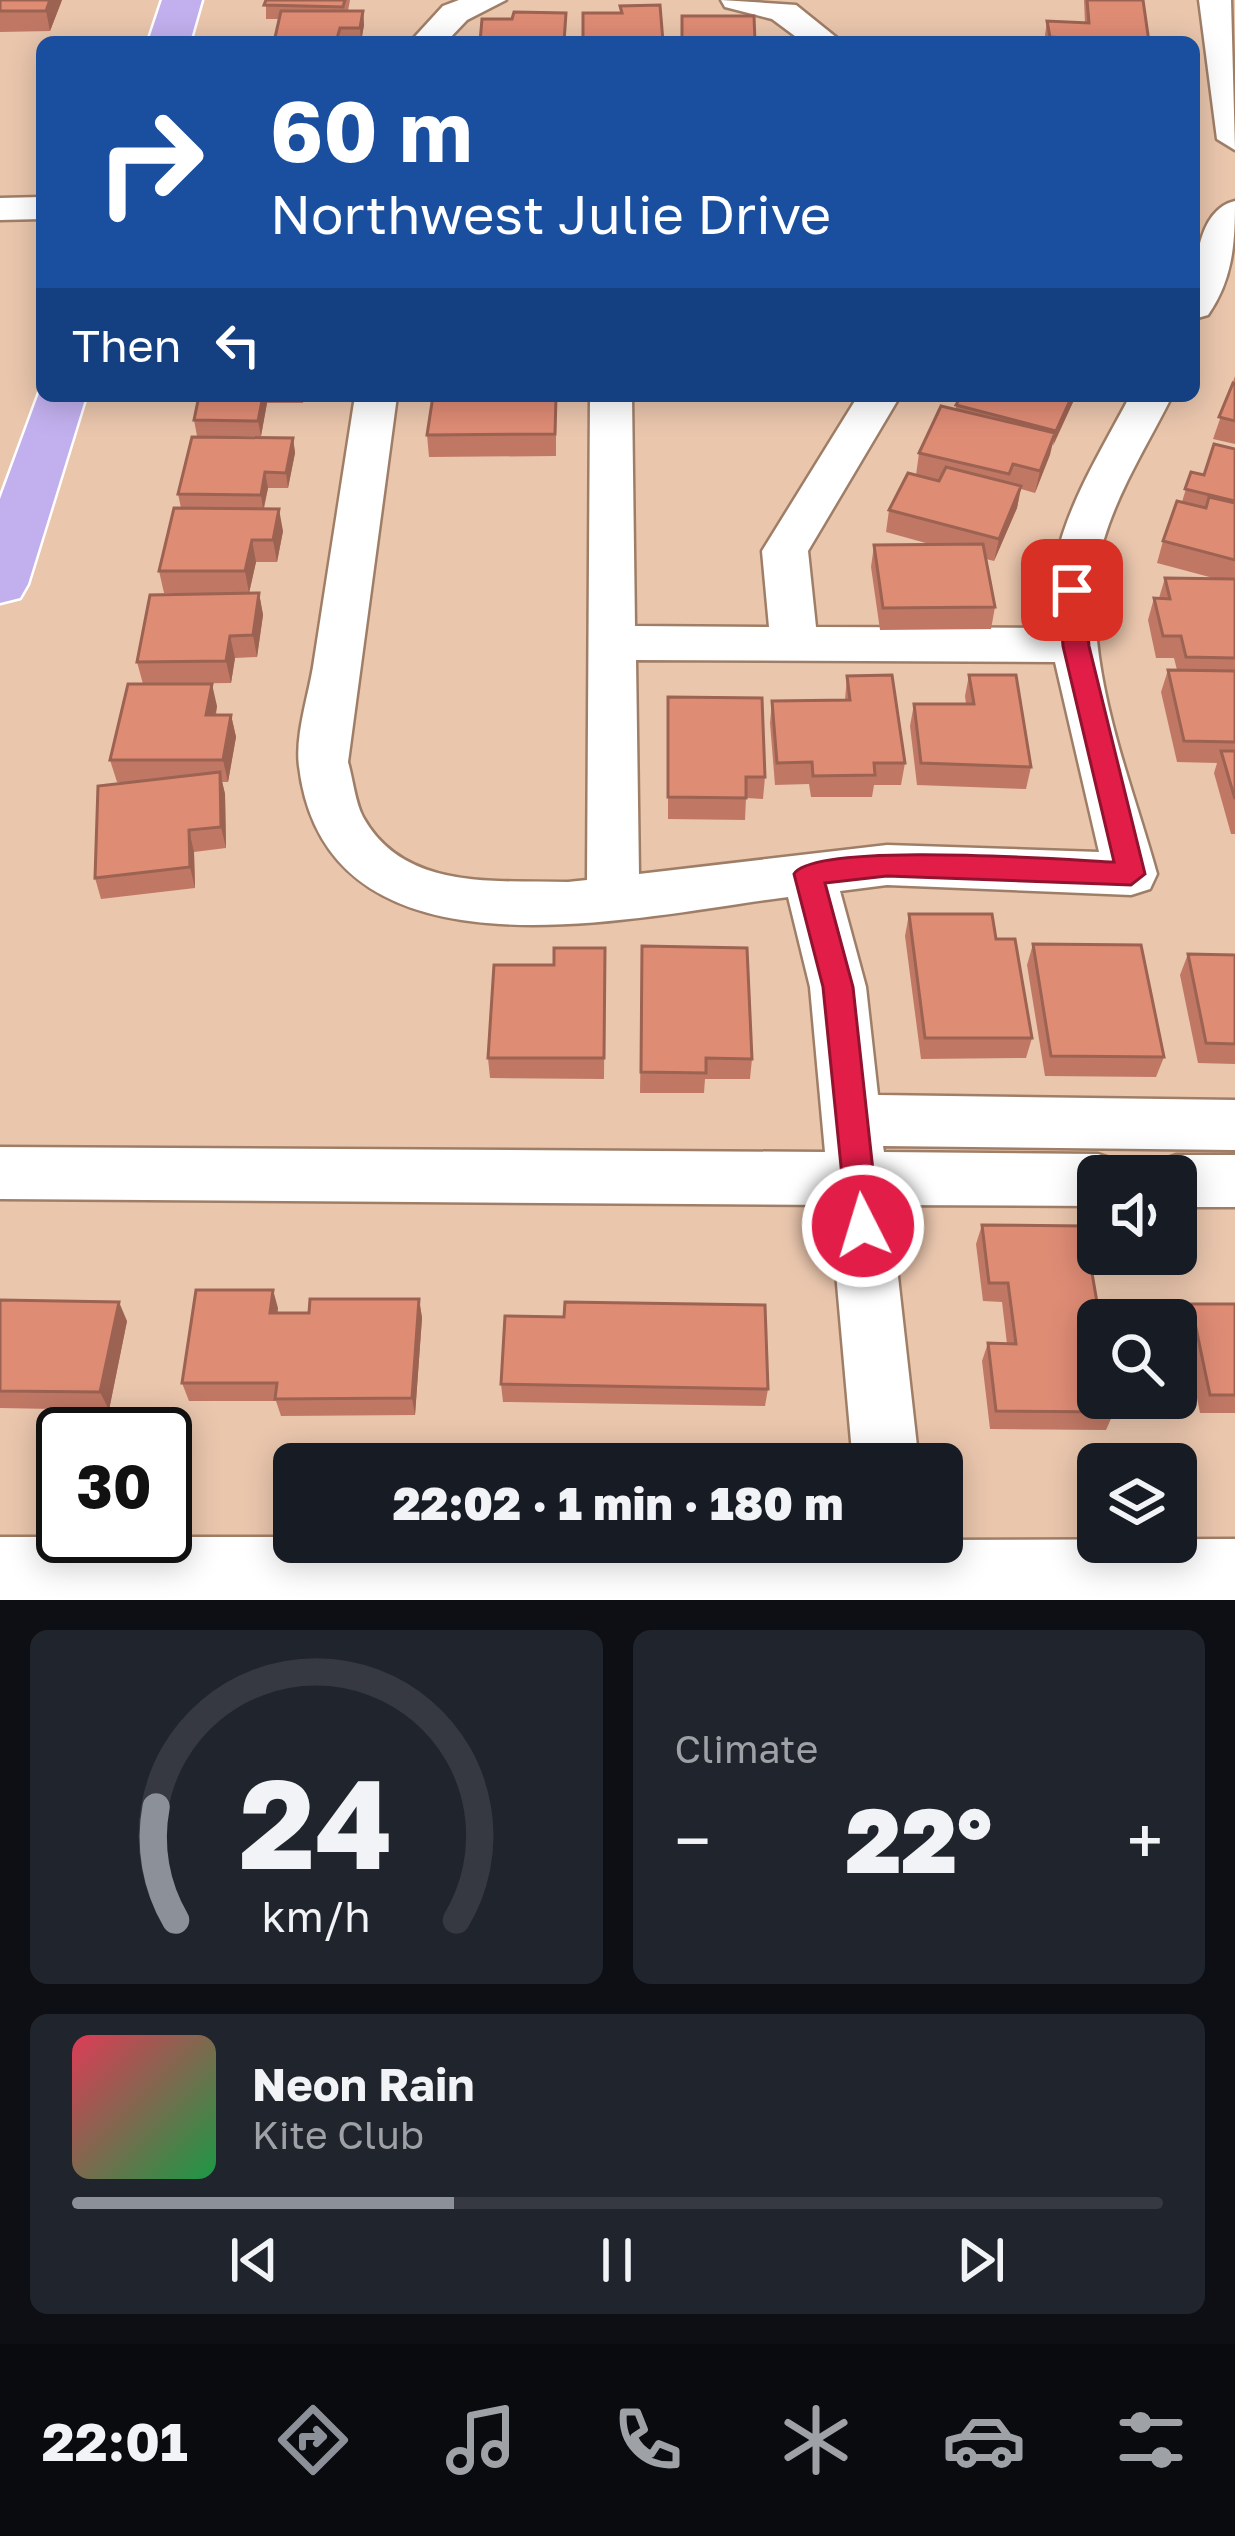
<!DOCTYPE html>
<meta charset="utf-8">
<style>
:root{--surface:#171b24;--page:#20242c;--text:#f1f3f6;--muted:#9ea1a6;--line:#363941;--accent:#8c9099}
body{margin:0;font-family:"Golos Text",sans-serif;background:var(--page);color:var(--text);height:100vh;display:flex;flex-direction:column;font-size:45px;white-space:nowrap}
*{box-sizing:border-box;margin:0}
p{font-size:39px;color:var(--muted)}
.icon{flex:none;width:66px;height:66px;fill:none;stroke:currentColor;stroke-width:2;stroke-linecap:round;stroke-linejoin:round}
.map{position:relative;height:1600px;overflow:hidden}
.sheet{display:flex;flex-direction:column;gap:30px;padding:30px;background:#0d0f14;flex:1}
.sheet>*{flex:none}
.banner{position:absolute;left:36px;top:36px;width:1164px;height:366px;border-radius:18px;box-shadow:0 6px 30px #0003;background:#1a4fa0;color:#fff;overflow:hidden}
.tools{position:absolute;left:1077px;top:1155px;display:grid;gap:24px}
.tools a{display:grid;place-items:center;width:120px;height:120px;border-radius:18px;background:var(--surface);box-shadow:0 6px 30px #0003;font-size:60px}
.speed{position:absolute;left:36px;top:1407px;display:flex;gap:24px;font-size:60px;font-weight:700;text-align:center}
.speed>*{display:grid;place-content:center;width:156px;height:156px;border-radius:50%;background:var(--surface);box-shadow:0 6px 30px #0003;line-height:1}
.speed .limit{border:6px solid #111;border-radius:18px;background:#fff;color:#111}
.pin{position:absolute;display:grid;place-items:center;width:102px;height:102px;color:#fff;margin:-51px;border-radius:24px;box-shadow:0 6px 18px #0006}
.me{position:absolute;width:132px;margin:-66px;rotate:355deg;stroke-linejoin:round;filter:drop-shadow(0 0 9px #0008)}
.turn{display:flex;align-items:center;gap:42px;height:252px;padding:0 36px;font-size:54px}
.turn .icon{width:156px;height:156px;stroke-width:2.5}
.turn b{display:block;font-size:84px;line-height:102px}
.then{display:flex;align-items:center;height:114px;padding:0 36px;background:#0003;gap:24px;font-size:45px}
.big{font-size:90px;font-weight:800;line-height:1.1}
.sheet .tile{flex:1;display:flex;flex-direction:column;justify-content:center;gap:18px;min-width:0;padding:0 42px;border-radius:18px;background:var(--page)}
.sheet .dial{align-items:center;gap:0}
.dial svg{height:312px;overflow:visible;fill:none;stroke:var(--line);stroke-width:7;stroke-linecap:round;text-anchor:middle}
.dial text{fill:var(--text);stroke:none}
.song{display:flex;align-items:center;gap:36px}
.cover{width:144px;height:144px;border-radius:18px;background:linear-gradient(135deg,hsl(350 70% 55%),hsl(140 70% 35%))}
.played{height:12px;border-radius:6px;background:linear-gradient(90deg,var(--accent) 35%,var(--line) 35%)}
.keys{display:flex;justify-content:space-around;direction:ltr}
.heat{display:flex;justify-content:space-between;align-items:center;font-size:66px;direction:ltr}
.sheet .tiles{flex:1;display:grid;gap:30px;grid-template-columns:1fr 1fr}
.tile:last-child{grid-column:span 2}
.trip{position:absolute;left:273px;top:1443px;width:690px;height:120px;border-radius:18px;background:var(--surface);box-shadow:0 6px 30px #0003;font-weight:800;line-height:120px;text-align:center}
.dock{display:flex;height:192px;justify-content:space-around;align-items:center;background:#090b0e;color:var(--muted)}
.dock .icon{width:84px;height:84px}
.dock .active{color:var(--accent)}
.dock b{font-size:54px;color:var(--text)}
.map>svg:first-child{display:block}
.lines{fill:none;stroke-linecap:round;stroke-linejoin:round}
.minor-casing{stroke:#9f7e67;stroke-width:5}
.major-casing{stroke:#fff;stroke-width:5}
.minor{fill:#fff;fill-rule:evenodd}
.major{fill:#c2b0ee;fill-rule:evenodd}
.wall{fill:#c07865}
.shaded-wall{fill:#9c6252}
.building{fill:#df8c75;stroke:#9c6252;stroke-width:3}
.route{fill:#e11d48;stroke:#92132f;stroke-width:3}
</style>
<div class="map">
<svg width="1235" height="1600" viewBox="0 0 1235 1600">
<rect width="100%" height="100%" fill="#eac6ad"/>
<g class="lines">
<defs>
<path id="minor" d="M459,0h47l-39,20 -21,22h-36l33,-36z
M721,0l75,5 46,37h-39l-31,-23 -47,-12z
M1199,0h32l4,150 -18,-11z
M42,197v22l-42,1v-22z
M1235,201c0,42 -2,78 -27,114l-14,4c0,-35 -2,-108 41,-118z
M355,396h42l-49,366c5,17 7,40 15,55 41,74 132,63 205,65l19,-2 3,-484h42l3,230 134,1 -7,-76 96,-155h42l-92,155 8,76 235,1c-8,-87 40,-158 79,-232h42c-23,46 -53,93 -68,143 -30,106 25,233 53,335l-7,15 -19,6 -244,-10 -47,6 26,96 12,108 357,5v50l-352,-4 1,6 214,2 21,7 7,15h-28v30l-208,-1 29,259h-66l-23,-259 -830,-6v-52l825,5 -15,-165 -22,-90c-153,19 -462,96 -489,-131 -4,-30 9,-69 14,-99 14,-91 28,-181 42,-271zM636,660l419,2 44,190 -212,-7 -248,29z
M1176,1155h59v52h-59v-31h-27l6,-14z
M0,1537h294v5l941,-3v61h-1235z"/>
<path id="major" d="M162,0h40l-12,42h-42z
M42,385v11h44l-58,188 -8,14 -20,5v-104z"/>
</defs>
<use href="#minor" class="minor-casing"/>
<use href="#major" class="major-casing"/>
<use href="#minor" class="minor"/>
<use href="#major" class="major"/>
</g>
<path class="wall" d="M0,0h62l-12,31 -50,1z
M266,0h84l-2,11h15l1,14 -3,17h-87l5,-23h-13z
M1084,0h59l6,42h-103l-1,-7 2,-14 38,2z
M1235,376v68l-22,-5z
M199,396h105l-1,7h-36l-6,33h-64l-3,-16z
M556,396v60l-127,1 -2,-22z
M1074,400l-22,46 -17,47 -14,-4 -4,19 -23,53 -8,-2 9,48 -4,22 -111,1 -9,-63 3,-22h59l-47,-13 3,-22 27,-35 3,-22 37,-43v-5z
M293,438l2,15 -7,35h-20l-4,21 19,22 -6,31h-21l-7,31h10l4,22 -6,42 -22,1 -4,25 -83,1 69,22 -1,9h15l5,22 -8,45h-6l3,12 1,54 -32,4 1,36 -94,11 -6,-21 39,-96h-17l-7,-22 33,-76 -6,-22 100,-69h-73l-5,-22 22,-63 -3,-14z
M1235,449v385h-4l-17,-61 3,-10 -40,-1 -16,-70 7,-22h9l-3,-12h-18l-8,-38 6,-22h5l6,-20 52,1 -60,-16 6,-22 19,-39 9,-30 13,3z
M969,675l62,92 -5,22 -109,-4 -7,-59 4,-22h52l-1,-8z
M847,676l58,87 -4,22h-27l-2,12h-61l-2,-13 -34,1 -5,-62 2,-22 73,-1z
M668,697l97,80 -2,22 -17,-1 -1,22 -77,-1z
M909,914l87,25 36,99 -6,20 -105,1 -16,-123z
M1033,944l131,113 -8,20 -111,-1 -18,-111z
M642,946l110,113 -2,20h-45l-1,14h-64z
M605,948l-1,131 -114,-1 -2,-20 66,-93z
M1188,954l47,1v109l-37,-1 -18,-88z
M982,1225l132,187 -8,18 -116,-1 -8,-68 6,-18 19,1 -5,-42 -19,-1 -7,-57z
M273,1290l5,23h31l110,-14 3,19 -7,97 -134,1 -5,-15h-87l-7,-18z
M0,1300l127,21 -18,89 -109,-2z
M1191,1304h44v109h-35l-18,-91z
M501,1384l267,5 -3,17 -262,-4z"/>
<path class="shaded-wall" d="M50,0h12l-12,31 -4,-20z
M363,11l1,14 -3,17 -1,-14z
M263,396h3l1,7 -6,33 -3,-15z
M1072,396h3l-1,4 -21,46 3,-15z
M1055,433l-5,22 -15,38 5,-22z
M293,438l2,15 -7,35 -2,-15z
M265,472l3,16 -5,22 -2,-15z
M1021,486l-4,22 -23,53 5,-22z
M279,509l4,22 -6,31 -4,-22z
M252,540l4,22 -7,31 -4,-22z
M259,593l4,22 -6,42 -4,-22z
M230,636l5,22 -4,25 -5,-22z
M212,684l5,22 -6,31 -5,-22z
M231,715l5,22 -8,45 -5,-22z
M220,772l5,22 1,54 -5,-21z
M189,830l5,22 1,36 -5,-21z
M273,1290l5,18 -3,23 -5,-18z
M419,1299l3,19 -7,97 -3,-17z
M119,1302l8,19 -18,89 -9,-18z"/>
<path class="building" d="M0,0h50l-4,11h-46z
M266,0h79l-2,7 -79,-2z
M1087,0h56l6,42h-31l-68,-5 -3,-16 42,2z
M660,5l3,37h-80v-29h39l-2,-7z
M281,11h82l-3,17h-20l-4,14h-62z
M514,12l52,1 -2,29h-84l2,-23h30z
M682,16h72l1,26h-73z
M1233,383l2,1v37l-16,-4z
M199,396h64l-5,25 -64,-1z
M433,396h123l-1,38 -128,1z
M961,396h111l-16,35 -100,-26z
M941,406l114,27 -15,38 -27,-7 -4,10 -90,-21z
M192,437l101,1 -7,35 -21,-1 -4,23 -83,-1z
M1214,444l21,5v52l-50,-12 6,-17 13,3z
M946,467l75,19 -22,53 -110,-29 19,-37 31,8z
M1209,497l26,6v57l-72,-19 14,-40 29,7z
M174,508l105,1 -6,31h-21l-7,31h-86z
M983,544l12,63 -112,1 -9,-63z
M1165,578l70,1v79l-49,-1 -5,-21h-18l-9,-38 16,1z
M259,593l-6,42 -23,1 -4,25 -89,1 13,-67z
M1168,670l67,1v71l-51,-1z
M892,675l13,88h-31l1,12 -62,1 -1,-14 -35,1 -5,-62 78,-1 -3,-24z
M969,675h47l15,92 -110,-4 -7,-59h60z
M128,684h84l-6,31h25l-8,45h-113z
M668,697l94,1 3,79h-19v21l-78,-1z
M1221,751h14v48z
M220,772l1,55 -32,3 1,37 -95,11 3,-92z
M909,914h83l4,25h19l17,99h-107z
M1033,944l108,1 23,112 -113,-1z
M642,946l105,2 5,111 -46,-1v15l-65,-1z
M554,948h51l-1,110h-116l6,-93h60z
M1188,954l47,1v89l-29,-1z
M982,1225l102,1 16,94h-2v78h14l2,14 -118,-1 -8,-68 28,1 -8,-61h-19z
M196,1290h77l-3,23h39l1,-14h109l-7,99 -137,1 2,-16h-95z
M0,1300l119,2 -19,90 -100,-1z
M565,1302l200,3 3,84 -267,-5 4,-68 59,1z
M1191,1304h44v91h-25z"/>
<path class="route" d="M1072,582l12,8 5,56 56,228 -14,11 -244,-9 -62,7 28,104 26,239 -5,11 -11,4 -12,-4 -4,-11 -24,-239 -29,-113c20,-33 273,-14 320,-12l-51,-216 -4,-56z"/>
</svg>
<div class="tools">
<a><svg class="icon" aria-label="sound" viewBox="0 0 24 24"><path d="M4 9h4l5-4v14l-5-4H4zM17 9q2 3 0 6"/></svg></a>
<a><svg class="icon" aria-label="search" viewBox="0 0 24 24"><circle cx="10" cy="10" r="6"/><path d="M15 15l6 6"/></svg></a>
<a><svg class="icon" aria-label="layers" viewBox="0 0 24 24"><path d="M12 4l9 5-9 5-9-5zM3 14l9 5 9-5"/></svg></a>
</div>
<div class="speed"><div class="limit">30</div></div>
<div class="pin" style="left:1072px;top:590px;background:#d93025"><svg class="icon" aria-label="arrive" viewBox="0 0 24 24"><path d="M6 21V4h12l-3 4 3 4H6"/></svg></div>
<svg class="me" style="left:863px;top:1226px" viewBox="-20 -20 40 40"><circle r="17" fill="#e11d48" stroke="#fff" stroke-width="3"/><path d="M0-11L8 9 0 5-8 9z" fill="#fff"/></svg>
<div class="trip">22:02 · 1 min · 180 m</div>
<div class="banner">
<div class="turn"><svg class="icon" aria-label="right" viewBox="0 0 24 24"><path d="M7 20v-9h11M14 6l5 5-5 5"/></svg><div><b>60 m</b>Northwest Julie Drive</div></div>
<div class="then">Then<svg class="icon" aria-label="left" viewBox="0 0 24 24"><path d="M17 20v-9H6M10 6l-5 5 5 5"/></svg></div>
</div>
</div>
<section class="sheet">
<div class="tiles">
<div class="tile dial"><svg viewBox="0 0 100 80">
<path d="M14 69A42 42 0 1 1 86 69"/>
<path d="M14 69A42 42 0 0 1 9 40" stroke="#8c9099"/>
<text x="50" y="56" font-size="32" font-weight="700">24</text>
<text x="50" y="72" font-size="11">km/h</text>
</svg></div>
<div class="tile"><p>Climate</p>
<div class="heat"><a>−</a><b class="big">22°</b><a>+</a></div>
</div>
<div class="tile">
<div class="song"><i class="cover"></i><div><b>Neon Rain</b><p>Kite Club</p></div></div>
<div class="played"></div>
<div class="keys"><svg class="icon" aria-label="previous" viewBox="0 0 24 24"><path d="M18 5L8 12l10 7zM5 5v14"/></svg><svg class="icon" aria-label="pause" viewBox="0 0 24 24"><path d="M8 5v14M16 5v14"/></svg><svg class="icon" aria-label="next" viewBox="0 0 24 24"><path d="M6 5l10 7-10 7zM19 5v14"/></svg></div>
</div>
</div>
</section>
<nav class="dock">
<b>22:01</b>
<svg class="icon active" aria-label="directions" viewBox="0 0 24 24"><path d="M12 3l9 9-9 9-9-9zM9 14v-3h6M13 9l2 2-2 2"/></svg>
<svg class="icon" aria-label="music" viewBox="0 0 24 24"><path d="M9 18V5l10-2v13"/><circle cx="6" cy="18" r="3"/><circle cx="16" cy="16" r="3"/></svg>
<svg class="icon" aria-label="phone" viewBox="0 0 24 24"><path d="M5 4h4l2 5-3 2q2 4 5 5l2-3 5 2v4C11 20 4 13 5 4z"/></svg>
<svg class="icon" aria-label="climate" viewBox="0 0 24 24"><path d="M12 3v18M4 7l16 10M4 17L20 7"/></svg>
<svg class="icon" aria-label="car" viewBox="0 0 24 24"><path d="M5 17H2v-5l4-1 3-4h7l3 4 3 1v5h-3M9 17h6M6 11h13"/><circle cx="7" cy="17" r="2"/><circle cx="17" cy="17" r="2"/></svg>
<svg class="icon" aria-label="filters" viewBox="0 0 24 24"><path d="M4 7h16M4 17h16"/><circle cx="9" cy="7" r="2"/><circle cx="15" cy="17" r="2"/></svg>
</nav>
